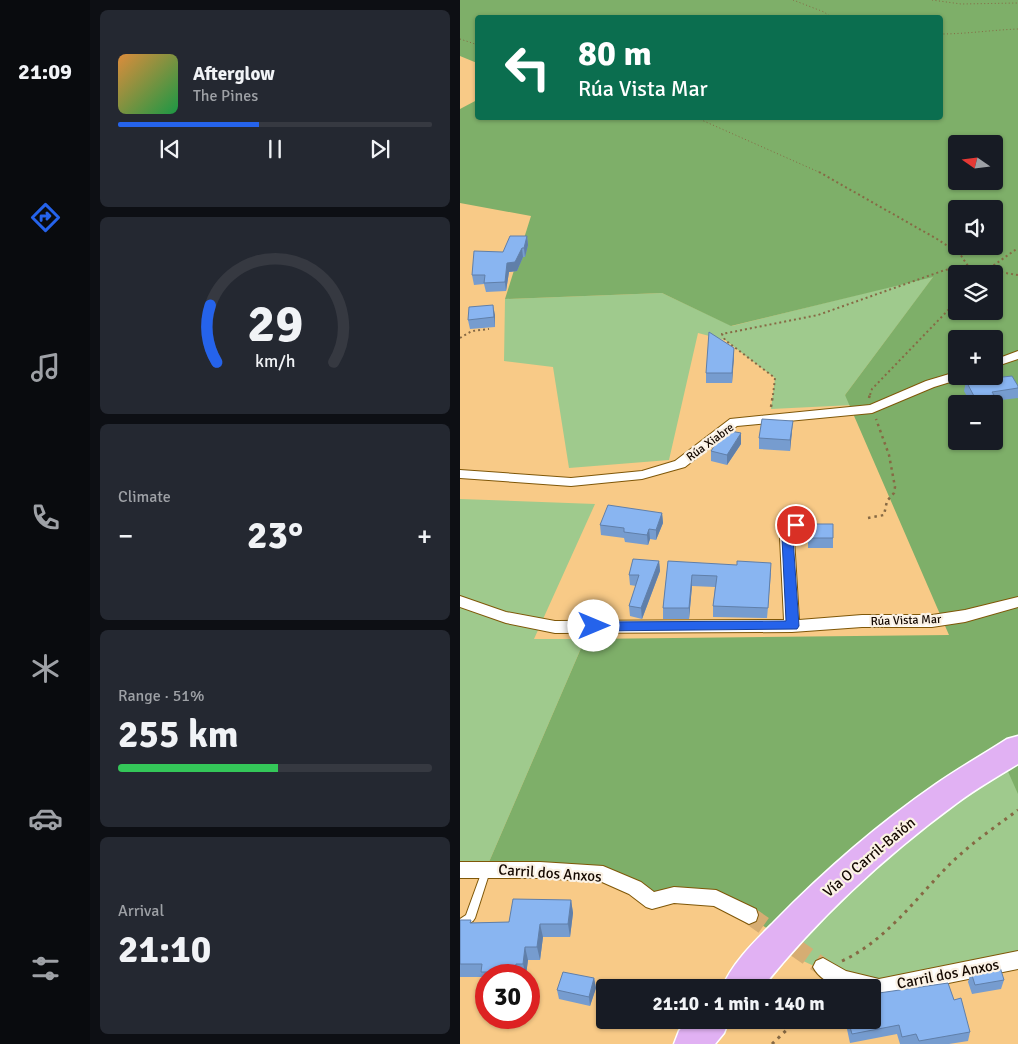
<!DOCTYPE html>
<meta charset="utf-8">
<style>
:root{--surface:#171b24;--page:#242831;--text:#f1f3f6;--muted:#9ea1a6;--line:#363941;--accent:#2563eb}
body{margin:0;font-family:Signika,sans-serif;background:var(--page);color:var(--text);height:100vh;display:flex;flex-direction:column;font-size:19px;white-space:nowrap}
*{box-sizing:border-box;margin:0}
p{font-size:16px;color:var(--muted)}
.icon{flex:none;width:28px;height:28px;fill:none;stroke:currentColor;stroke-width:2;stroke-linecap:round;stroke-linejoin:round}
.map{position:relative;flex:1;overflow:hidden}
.sheet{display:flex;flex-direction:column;gap:10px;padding:10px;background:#0d0f14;width:370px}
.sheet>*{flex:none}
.hud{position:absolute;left:15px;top:15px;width:468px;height:105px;border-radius:5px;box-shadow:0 1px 4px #0004;background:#0b6e4f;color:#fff;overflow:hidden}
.needle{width:32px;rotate:284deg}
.controls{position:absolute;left:488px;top:135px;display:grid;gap:10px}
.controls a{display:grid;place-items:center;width:55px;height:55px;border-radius:5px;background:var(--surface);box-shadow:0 1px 4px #0004;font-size:25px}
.speed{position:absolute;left:15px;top:964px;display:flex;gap:10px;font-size:25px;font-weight:700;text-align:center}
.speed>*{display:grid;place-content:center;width:65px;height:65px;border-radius:50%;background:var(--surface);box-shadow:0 1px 4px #0004;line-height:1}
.speed .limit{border:8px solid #d22;background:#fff;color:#111}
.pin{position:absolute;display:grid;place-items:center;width:42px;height:42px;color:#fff;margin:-21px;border:2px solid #fff;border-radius:50%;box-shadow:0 1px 5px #0007}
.me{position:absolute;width:55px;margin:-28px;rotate:90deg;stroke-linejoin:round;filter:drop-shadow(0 0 4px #0008)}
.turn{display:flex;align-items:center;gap:18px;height:105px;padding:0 20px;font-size:22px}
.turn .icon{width:65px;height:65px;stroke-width:2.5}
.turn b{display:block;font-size:35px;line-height:42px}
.big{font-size:38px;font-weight:800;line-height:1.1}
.sheet .tile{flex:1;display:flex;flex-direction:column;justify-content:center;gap:8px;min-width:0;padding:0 18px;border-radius:8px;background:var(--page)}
.sheet .dial{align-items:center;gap:0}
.dial svg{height:130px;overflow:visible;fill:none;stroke:var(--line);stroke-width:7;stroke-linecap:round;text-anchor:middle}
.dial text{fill:var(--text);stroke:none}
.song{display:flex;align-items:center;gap:15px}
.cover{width:60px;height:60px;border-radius:8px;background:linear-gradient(135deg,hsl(30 70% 55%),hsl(140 70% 35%))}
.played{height:5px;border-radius:2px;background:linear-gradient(90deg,var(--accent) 45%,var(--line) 45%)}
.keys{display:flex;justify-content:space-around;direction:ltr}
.heat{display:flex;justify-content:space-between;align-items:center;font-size:28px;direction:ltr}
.charge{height:8px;border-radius:4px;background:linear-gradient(90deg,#34c759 51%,var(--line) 0)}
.trip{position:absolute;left:136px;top:979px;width:285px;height:50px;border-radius:5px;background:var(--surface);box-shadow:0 1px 4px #0004;font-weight:800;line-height:50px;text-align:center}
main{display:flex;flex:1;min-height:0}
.tabs{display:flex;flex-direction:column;width:90px;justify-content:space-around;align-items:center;background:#090b0e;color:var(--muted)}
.tabs .icon{width:35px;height:35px}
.tabs .selected{color:var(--accent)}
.tabs b{font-size:22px;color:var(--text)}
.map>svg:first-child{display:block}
.green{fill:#9fca8d}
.forest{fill:#7eaf69;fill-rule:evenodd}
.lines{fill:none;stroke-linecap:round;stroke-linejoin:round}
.street-tunnel{stroke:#d6ad73;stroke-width:18;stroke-dasharray:18 9;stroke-linecap:butt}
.lane-casing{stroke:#7f5708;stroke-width:2}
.street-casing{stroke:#7f5708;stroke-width:2}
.highway-casing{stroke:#fff;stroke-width:3}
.path-far3{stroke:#866944;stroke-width:1;stroke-dasharray:1 2.5;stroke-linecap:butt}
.path-far2{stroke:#866944;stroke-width:2;stroke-dasharray:2 3;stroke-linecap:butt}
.path-far1{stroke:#866944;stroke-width:2.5;stroke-dasharray:2.5 4;stroke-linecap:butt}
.path{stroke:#866944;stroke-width:3;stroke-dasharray:3 5;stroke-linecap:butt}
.lane{fill:#fff;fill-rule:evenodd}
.street{fill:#fff;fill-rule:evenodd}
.highway{fill:#e1b1f3;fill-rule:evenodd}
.wall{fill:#769ccf}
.shaded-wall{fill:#607fa9}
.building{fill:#89b5f1;stroke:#607fa9}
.route{fill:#2563eb;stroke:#184099}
.labels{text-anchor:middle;stroke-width:4.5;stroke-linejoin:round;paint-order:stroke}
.street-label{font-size:12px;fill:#140800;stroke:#fbf2e5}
.near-street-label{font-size:15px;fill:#140800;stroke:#fbf2e5}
</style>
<main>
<nav class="tabs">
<b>21:09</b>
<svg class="icon selected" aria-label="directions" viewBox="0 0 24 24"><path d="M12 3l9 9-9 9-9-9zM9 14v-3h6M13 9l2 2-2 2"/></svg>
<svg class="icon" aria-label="music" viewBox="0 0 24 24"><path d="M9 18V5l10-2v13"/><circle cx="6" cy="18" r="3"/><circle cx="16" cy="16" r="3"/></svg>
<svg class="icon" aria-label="phone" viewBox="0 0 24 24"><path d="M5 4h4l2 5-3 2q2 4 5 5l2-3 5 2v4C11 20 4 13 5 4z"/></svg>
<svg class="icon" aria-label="climate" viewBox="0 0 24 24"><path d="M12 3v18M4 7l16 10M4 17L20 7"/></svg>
<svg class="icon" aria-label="car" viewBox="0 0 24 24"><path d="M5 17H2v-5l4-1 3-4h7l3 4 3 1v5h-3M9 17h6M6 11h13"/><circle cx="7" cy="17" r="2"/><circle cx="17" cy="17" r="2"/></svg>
<svg class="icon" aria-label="filters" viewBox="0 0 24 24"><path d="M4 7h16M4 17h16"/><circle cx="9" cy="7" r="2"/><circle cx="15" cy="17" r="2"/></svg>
</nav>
<section class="sheet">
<div class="tile">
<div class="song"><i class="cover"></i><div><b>Afterglow</b><p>The Pines</p></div></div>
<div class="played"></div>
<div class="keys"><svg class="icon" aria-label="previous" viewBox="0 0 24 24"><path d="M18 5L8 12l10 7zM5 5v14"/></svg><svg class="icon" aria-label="pause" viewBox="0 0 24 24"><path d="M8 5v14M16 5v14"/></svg><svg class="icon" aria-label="next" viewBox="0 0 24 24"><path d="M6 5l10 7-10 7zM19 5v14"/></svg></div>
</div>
<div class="tile dial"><svg viewBox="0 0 100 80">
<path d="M14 69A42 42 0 1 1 86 69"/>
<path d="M14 69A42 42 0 0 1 10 34" stroke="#2563eb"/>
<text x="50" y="56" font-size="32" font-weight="700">29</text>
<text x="50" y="72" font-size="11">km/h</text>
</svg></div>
<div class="tile"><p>Climate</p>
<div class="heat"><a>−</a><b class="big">23°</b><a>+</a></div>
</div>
<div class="tile"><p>Range · 51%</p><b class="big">255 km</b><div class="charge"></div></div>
<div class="tile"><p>Arrival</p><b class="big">21:10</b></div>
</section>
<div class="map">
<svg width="558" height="1044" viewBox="0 0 558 1044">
<rect width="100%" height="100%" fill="#f8ca87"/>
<path class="green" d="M474,276l-89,119 8,10 -82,4 4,-31 -50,-38 -27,-7 -29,127 -100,8 -16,-101 -49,-6 1,-62 157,-6 70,33z
M0,499l135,5 -61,135h51l-99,230 -26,1z
M552,752l6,18v190l-139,28 -37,-9 -69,-32z"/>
<path class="forest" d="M0,0h558v794l-16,-36 -220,179 -66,-39 -64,3 -49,-27 -117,-5 99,-230 364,-4 -104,-240 88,-118 -202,49 -69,-33 -157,6 26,-83 -71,-13v-94l17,-9 1,18h462v-100h-462l-1,45 -17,-7zM496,144h38v37h-38zM496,209h38v37h-38zM496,274h38v37h-38zM496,339h38v37h-38zM496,404h38v37h-38z"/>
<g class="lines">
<path class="street-tunnel" d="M289,915l74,52"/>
<defs>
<path id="lane" d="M26,867l3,1 1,3 -15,47 -2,3 -13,7v-9l6,-4 16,-44 1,-3z"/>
<path id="street" d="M558,351v8l-24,8v-7z
M496,372v4h6l-2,3 -26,8 -62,26 -135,13 -52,41 -43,12 -71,7 -111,-8v-8l111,8 71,-7 33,-10 55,-42 140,-14 56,-24z
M344,519l5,2 2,3c-4,7 -13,5 -17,14l5,82 63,-5h70l33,-5 53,-13v10l-53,15 -33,5h-70l-70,5 -237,1 -49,-10 -46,-16v-11l46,16 49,9 229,-1 -4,-82 8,-13z
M0,862h80l63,4 38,16 13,10 20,-5 42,3 40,19 2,6 -2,6 -7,3 -35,-18 -40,-3 -22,6 -6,-2 -17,-13 -27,-12 -62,-4h-80z
M558,951v18l-139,28 -7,-1v-8h-32c-10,-4 -22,-11 -27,-21l3,-6 7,-3 23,13 33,8z"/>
<path id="highway" d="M558,736v28c-20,12 -41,24 -61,39 -72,53 -139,115 -195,185h-40c10,-25 33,-47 52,-66 49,-50 104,-98 162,-138 23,-16 48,-30 71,-45z
M228,1020h41l-5,13 -9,11h-41l5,-13z"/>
</defs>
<use href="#lane" class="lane-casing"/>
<use href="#street" class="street-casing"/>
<use href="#highway" class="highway-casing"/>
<path class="path-far3" d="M333,0l31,12 8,6
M472,0l29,4 57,-1
M480,34c26,0 52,-4 78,-5
M0,39l18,6
M237,118l124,55"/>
<path class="path-far2" d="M359,172l118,67 23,15 8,12
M523,274l4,-4 31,5
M0,338l12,-7 17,-2
M313,395l2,-17 -50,-38 -3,-6 96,-19 127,-45 23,-4 19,4 31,-22
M410,395l2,-6 84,-87"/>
<path class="path-far1" d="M409,398l1,-4
M311,407l2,-13
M408,518l16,-3 3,-14 7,-8 1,-6 -6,-32 -13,-36"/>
<path class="path" d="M382,961c45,-21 73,-62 107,-96 21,-21 46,-38 69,-55
M312,1044l25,-24"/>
<use href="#lane" class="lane"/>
<use href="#street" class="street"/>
<use href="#highway" class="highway"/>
</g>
<path class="wall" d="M67,236l1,9 -3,12h-2l-6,14 -8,1 -3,19 -20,1 -2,-8 -10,1 -2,-10 31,-23z
M35,315v12l-25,2 -2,-9z
M274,348l-2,35h-26v-10z
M506,381l52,5v12l-25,3v3h-22l-7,-13z
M332,431l-2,20 -31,-2v-11z
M281,444l-14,21 -16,-4v-10z
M202,513l1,10 -7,17 -6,-1 -2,6 -23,-3 -1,-4 -23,-3 -1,-10z
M348,524l25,14v10h-25z
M199,561l1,10 -18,48 -12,-3 -1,-10 7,-20 -6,-1 -1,-10z
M208,561l103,12 -4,45 -54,-1v-11l2,-19 -23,-1 -3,33h-26v-11z
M111,900l2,13 -3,24h-27l-3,23h-12l-2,15h-40v10h-1l-2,-8h-23v-57l12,3 37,-1z
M511,972l33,8 -3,9 -29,5 -4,-12z
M134,978l2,10 -6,18 -31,-7 -2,-9z
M494,1000l16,32 -2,9 -19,3h-49l-3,-10 -47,9 -5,-23h27z"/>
<path class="shaded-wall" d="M67,236l1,9 -3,12 -1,-9z
M62,248l1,9 -6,14 -8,1 -3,19 -1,-9 2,-19z
M33,305l2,10v12l-1,-10z
M274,348v10l-2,25v-10z
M333,421l-3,30v-11z
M281,433v11l-14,21v-10z
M202,513l1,10 -7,17v-10z
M189,529l1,10 -2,6 -1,-10z
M199,561l1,10 -18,48 -1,-11z
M232,575v11l-3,33v-11z
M111,900l2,13 -3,24 -2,-13z
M80,924l3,13 -3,23 -3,-13z
M65,947l3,13 -2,15 -3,-11z
M56,964l2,11h-1l-2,-8z
M49,967l3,8h-2l-1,-3z
M134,978l2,10 -6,18 -1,-9z"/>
<path class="building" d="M50,236h17l-3,12h-2l-7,14 -8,1 -2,19 -21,1 1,-8h-13l2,-24 29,1z
M33,305l1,12 -26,3 1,-13z
M249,332l25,16 -2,25h-26z
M552,376l6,10v2l-26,4 2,3 -19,3 -9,-17z
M302,419l31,2 -3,19 -31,-2z
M265,430l16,3 -14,22 -16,-4z
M148,505l54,8 -6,17 -7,-1 -2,6 -23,-3v-4l-24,-3z
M348,524h25v14h-24z
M173,559l26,2 -18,47 -12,-2 10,-31h-10z
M208,561l69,4v-4l34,2 -3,45 -55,-2 4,-30 -25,-1 -3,33h-26z
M53,899l58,1 -3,24h-28l-3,23h-12l-2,17h-7l-1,3h-6v5h-28l1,-8h-22v-44h11l-1,3 39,-1z
M540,967l4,13 -29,5 -4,-13z
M103,972l31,6 -5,19 -32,-7z
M405,981l2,7h-34l-1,-1z
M488,983l6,17 7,-2 9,34 -51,9 -3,-7 -14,3 -3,-12 -47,9 -4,-14h24v-26z"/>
<path class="route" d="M336,521l5,4 -8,13 6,88 -2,3 -203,2 -4,-1 -2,-4 2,-3 4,-1 192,-1 -4,-83 4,-10z"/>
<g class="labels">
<g class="street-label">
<text transform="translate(250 442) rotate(-36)" y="4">Rúa Xiabre</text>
<text transform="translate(446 620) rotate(-2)" y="4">Rúa Vista Mar</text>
</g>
<g class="near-street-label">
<text transform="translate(409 857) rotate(-40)" y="5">Vía O Carril-Baión</text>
<text transform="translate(90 873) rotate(4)" y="5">Carril dos Anxos</text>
<text transform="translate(488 974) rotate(-11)" y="5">Carril dos Anxos</text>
</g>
</g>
</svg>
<div class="controls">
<a><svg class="needle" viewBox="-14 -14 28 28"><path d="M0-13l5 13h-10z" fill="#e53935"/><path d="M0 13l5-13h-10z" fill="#9ea1a6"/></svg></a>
<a><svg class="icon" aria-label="sound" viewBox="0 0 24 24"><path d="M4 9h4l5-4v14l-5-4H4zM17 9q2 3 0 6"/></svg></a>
<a><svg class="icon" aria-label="layers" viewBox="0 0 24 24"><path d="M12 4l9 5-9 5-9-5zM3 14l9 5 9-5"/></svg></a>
<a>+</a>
<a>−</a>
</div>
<div class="speed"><div class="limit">30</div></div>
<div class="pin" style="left:336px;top:525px;background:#d93025"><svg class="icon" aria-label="arrive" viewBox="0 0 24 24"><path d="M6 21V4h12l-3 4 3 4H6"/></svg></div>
<svg class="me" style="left:134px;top:626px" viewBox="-20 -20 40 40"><circle r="19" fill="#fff"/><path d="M0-13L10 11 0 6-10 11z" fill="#2563eb"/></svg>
<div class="trip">21:10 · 1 min · 140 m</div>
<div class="hud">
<div class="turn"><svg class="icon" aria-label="left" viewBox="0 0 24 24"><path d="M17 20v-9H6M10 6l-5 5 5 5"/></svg><div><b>80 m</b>Rúa Vista Mar</div></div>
</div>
</div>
</main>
